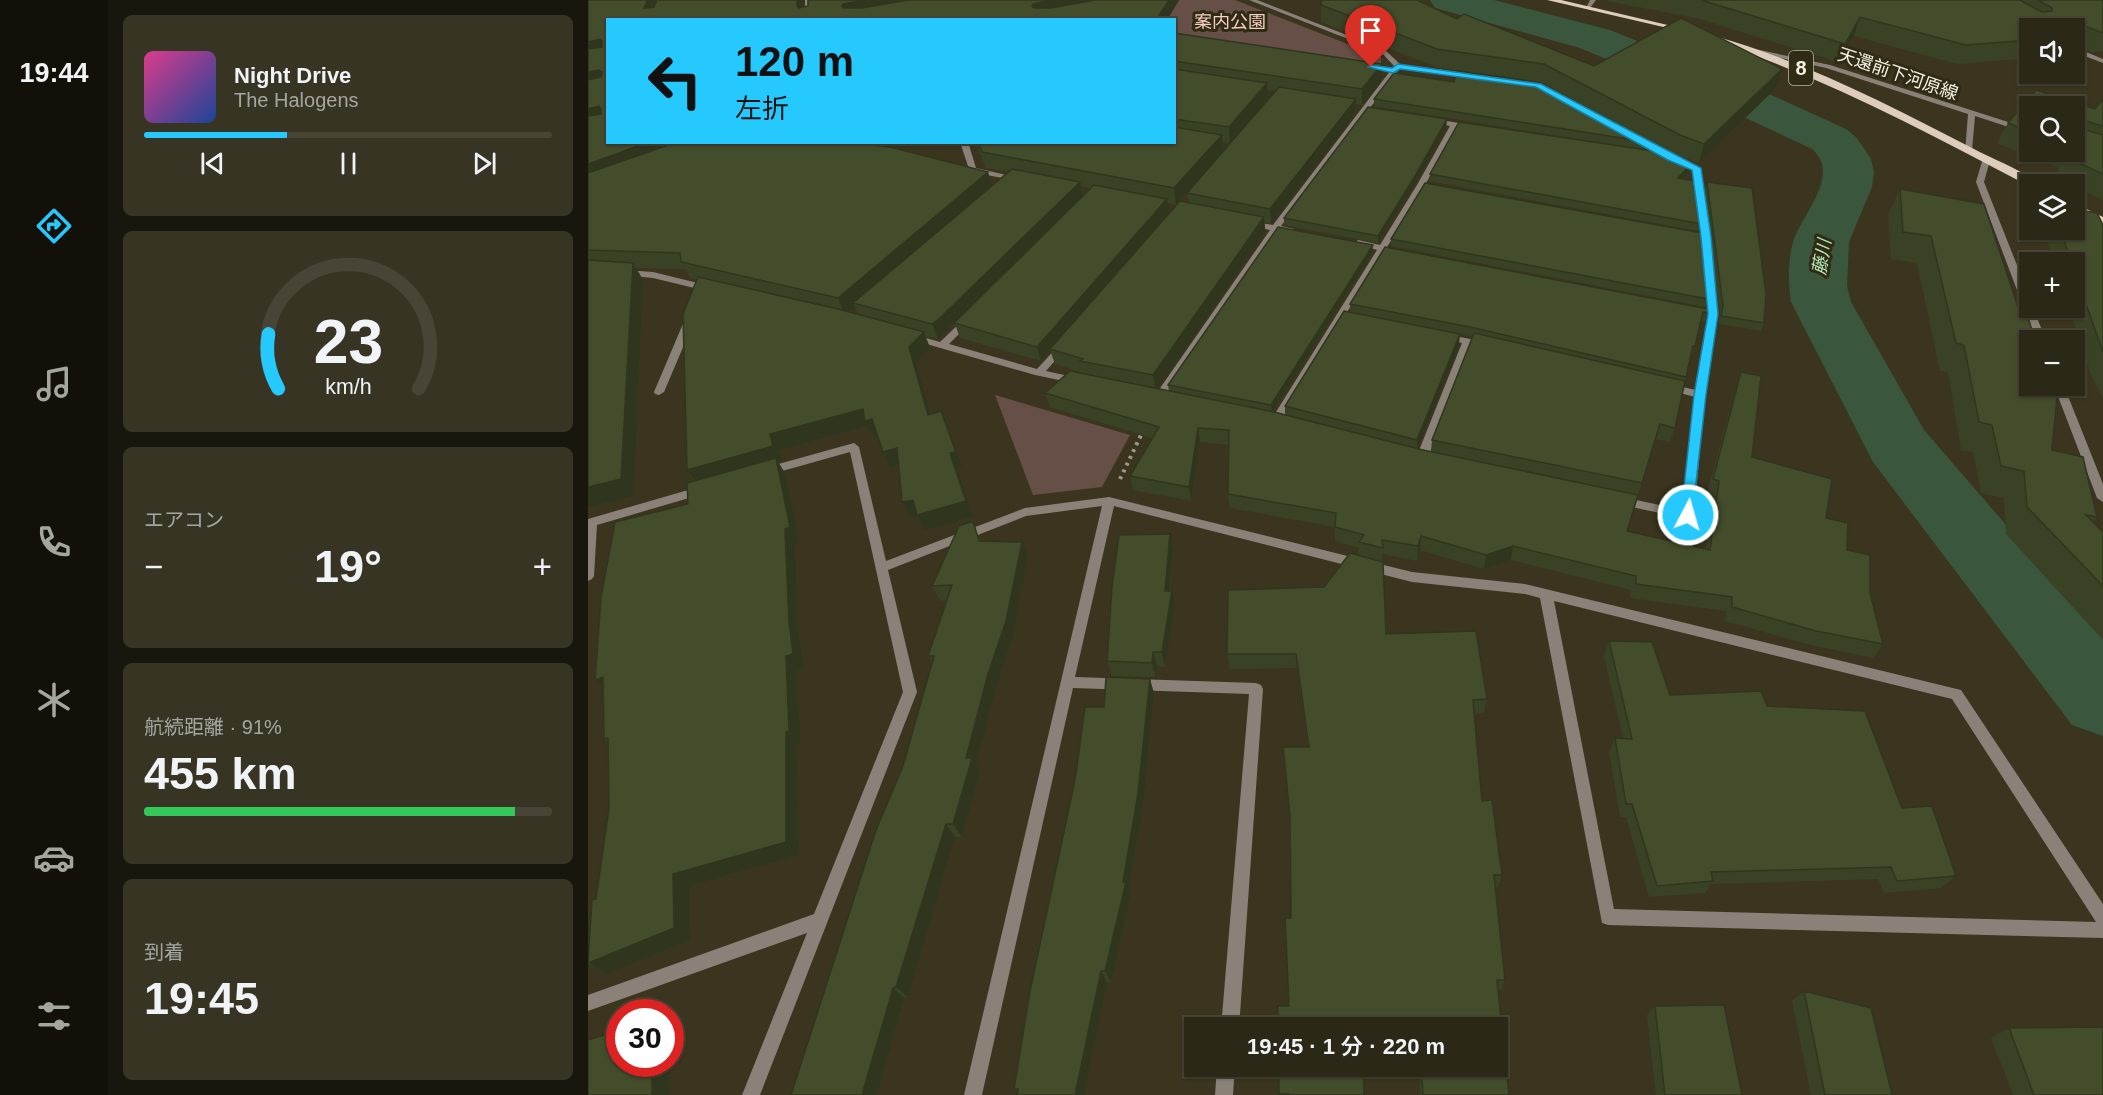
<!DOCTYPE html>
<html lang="ja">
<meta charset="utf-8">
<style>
:root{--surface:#2c2817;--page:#383424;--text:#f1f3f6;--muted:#a6a6a1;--line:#484436;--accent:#26c9fe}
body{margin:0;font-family:Arial,"Noto Sans JP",sans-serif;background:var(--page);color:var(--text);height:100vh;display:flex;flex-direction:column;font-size:22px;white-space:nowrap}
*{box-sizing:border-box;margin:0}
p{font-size:20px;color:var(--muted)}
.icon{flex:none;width:33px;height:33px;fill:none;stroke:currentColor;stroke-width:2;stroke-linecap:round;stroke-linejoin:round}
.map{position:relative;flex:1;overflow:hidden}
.side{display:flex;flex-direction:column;gap:15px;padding:15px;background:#18160d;width:480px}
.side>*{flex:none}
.banner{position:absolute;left:18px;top:18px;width:570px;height:126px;border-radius:0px;box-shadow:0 2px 4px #0004,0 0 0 2px var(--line);background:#26c9fe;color:#111;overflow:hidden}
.controls{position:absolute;left:1431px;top:18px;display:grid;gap:12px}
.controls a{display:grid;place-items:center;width:66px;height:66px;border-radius:0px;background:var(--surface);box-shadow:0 2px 4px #0004,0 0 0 2px var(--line);font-size:30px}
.speed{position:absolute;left:18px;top:999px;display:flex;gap:12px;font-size:30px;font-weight:700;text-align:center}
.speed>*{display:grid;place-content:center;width:78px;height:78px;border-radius:50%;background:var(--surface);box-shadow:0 2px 4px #0004,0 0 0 2px var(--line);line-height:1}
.speed .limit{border:9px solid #d22;background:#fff;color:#111}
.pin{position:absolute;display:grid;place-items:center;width:51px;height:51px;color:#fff;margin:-62px -26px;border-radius:50% 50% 50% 0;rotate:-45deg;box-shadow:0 0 6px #0007}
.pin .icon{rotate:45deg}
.me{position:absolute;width:66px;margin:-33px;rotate:6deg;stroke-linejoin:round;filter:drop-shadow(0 0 4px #0008)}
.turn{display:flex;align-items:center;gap:21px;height:126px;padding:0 30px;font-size:27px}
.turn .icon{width:78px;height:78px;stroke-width:2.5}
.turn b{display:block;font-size:42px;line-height:51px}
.big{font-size:45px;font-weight:600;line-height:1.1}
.side .card{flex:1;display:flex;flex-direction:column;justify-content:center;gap:9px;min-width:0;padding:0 21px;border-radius:9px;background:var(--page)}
.side .dial{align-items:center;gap:0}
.dial svg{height:156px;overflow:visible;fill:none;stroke:var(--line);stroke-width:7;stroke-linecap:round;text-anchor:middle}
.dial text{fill:var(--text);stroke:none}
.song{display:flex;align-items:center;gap:18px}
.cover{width:72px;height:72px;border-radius:9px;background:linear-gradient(135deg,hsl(330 70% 55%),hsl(220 70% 35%))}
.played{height:6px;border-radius:3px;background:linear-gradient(90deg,var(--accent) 35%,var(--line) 35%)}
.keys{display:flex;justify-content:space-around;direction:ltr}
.heat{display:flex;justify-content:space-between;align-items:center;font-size:33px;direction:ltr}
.charge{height:9px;border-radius:4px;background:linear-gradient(90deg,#34c759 91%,var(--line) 0)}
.trip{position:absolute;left:596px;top:1017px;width:324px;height:60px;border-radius:0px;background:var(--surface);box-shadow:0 2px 4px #0004,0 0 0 2px var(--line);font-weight:600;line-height:60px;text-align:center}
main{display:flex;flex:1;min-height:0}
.tabs{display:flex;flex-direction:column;width:108px;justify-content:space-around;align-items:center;background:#121009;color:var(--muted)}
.tabs .icon{width:42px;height:42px}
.tabs .current{color:var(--accent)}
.tabs b{font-size:27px;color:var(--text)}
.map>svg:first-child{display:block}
.green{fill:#664f46}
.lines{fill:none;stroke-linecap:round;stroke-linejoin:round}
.river{fill:#3a573e;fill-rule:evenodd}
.path{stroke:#9d9887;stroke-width:4;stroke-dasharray:3 4.5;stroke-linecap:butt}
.service{fill:#8a8179;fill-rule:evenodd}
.minor{fill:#8a8179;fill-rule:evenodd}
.primary{fill:#decdbc;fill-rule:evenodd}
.wall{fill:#3a4225;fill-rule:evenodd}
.shaded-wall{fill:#30361e}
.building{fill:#444d2b;stroke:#30361e;stroke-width:1.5}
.route{fill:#26c9fe;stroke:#1983a5;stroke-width:1.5}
.labels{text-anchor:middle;stroke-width:6;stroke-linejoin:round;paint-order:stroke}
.far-park-label{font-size:18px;fill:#f6cebf;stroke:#302b15}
.far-street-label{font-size:18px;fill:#f3f0e2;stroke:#302b15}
.far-water-label{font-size:18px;font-style:italic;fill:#b4e8b9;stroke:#302b15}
.shield{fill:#302b15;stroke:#b8b5a4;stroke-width:1.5}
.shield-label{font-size:20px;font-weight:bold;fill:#f3f0e2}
</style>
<main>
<nav class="tabs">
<b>19:44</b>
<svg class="icon current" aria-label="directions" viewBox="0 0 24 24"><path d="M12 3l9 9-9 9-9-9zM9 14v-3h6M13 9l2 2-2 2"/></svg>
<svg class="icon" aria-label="music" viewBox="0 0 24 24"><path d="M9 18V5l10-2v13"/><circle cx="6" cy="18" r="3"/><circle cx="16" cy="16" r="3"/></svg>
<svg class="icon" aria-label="phone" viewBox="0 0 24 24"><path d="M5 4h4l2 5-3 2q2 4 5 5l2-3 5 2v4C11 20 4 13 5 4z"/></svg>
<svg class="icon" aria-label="climate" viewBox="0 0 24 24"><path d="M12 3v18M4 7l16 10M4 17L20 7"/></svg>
<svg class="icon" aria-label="car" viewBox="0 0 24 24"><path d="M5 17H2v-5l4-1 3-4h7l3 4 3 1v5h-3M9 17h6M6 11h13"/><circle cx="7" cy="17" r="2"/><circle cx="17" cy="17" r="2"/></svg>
<svg class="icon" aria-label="filters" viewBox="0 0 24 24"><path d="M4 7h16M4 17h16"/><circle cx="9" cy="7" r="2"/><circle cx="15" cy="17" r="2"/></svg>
</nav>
<section class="side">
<div class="card">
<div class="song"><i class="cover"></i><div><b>Night Drive</b><p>The Halogens</p></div></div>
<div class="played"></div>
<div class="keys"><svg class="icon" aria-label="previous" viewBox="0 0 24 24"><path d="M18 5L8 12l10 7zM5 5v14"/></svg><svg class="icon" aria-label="pause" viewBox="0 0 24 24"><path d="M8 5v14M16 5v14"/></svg><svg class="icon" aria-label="next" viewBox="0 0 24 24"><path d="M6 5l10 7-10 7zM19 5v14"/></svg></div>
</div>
<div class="card dial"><svg viewBox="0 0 100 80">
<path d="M14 69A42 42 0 1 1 86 69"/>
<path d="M14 69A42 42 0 0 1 9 41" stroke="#26c9fe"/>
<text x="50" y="56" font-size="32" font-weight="700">23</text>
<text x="50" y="72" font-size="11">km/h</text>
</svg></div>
<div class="card"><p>エアコン</p>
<div class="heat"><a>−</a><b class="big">19°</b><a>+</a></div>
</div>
<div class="card"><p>航続距離 · 91%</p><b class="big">455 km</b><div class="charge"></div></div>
<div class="card"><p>到着</p><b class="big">19:45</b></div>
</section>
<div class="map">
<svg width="1515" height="1095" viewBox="0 0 1515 1095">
<rect width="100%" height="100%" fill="#3b351f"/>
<path class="green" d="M587,0h60l146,57v9l-206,-30 -1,-16h-103z
M407,395l135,40 -28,52 -69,8z"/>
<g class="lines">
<path class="river" d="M842,0h64l116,30 168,68 68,31 10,8 7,10 8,12 3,13 -2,15 -23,55 -2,44 4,16 73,128 179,207v99l-31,-11 -199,-263 -82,-160c-3,-18 -3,-42 2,-60 9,-28 49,-68 19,-93l-66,-31 -166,-70 -145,-40z"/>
<path class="path" d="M532,479l23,-48"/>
<path class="service" d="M1395,158l7,2 -6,22 46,116v10h3l13,32h-10l-60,-158z
M1466,386h10l39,98v18l-6,-4z"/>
<path class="minor" d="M217,0h6v20h-6z
M661,0h8l128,50 15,14 71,10 3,2 -3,2 -71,-10 -119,158 13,3v4l-17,-2 -113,167 -4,1 -5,-3 1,-2 114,-164 -24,-5v-4l27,4 121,-159 -13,-14z
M1002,0h6l-6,8h-4z
M1486,47l29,12v4l-29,-11z
M1167,49l75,16 200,64v5l-55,-18 -3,35 -7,2 3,-39 -142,-46 -73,-16v-2z
M839,118l45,7 4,2 -4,2 -15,-2 -32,58 -38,62 17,5 -4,3 -16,-4 -104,172h-8l-1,-3 106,-170 -23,-7 4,-3 22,5 37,-60 33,-59 -23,-4z
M1042,136h6l64,32 10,69 8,77 -13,81 -11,120 -6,4 -66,-14 -6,-4 6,-4 61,13 12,-113 -30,-8 -1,-2 5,-3 27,6 12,-76 -6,-77 -10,-68 -24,-9 -38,-20z
M372,142h8l8,26 48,11 -4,2 -50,-9z
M37,270l28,2 61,15 2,2 -5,3 -58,-14 -31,-3v-4z
M102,316l5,3 -31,73 -5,3 -4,-1 -1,-2 31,-73z
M380,317l5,3 -24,24 88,25 22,-24h6v4l-19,22 32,7 5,3 -5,3 -43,-9 -126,-36 -2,-2 5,-3 28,8 25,-24z
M856,334l42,8 5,3 -5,3 -15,-3 -43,113 -6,4 -6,-4 46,-115 -21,-4 -2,-2z
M266,443l5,4 27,114 139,-53 84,-11 303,75 113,12 436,106 142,214v34l-495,-13 -6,-2 -62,-325 -15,-4 -113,-12 -298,-76 -39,171 181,6 5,2 2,4 -24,339h-18l28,-334 -176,-6 -91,407h-18l138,-589 -76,10 -138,54 29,122 -157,403h-18l65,-162 -219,78v-16l226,-81 89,-222 -53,-240 -82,23 -6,-4 2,-3zM966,601l398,98 144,223 -482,-13z
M114,486l6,4 -2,3 -109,32 -3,51 -2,3 -4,2v-62z
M629,1066h18l-2,29h-18z"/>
<path class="primary" d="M959,0h14l128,30 -4,2z
M1126,36c91,25 177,70 260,113 18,10 49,21 64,35l-9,2c-104,-55 -206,-109 -318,-146l-1,-2z
M1486,203l29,14v7l-29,-14z"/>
</g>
<path class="wall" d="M0,0h215v7l5,-1v-6h371l-12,20h-559v122h244l-1,1 141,42 16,-13 -22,-4 -11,-26h199v-109l208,31v15l-20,26 -6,-1v9l-85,111 -6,-2v10l-108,156 12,3 -1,-6 204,-132 -99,159 12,3v-9l174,-61 -42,103 14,4 1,-12 41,-103 -123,-25v-8l35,-57 323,66 -3,9 -4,-1 -6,25 -3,9h-1l-16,73 -5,14 -15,-3 -28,92 79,18 7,-54 -6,-2 29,-106 5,-15 11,85 74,61 21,32 23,43 13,51 -10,14 -66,-14 -82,-23 1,-10 -96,-13 1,-8 -120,-30 -27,9 -64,-19 -3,11 -35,-7 4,80 101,65 -3,14 -10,1 8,87 20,74 -4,12h-3l10,93 -4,10h-3l11,105h-89l-1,-29h78v-38h-219l11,-22 2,-88 17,-171 -11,-79 -67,1 -3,-15 97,-67 34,-32 1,-7 -24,-7v-14l-105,-19 -2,-14 1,-49 -29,-3 -9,59 -58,-11 -3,-14 22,-38 -102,-31 -5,-14 39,-19 -1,-1 -28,-9 -5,-14 -9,11 -81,-23 -5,-14 -17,15 -13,-3 5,12 -14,15 14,51 17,13 15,40 -5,1 16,49 -49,13 -7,-14 -7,1 -11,-51 -9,2 -7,-16 -6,-16 -4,1 -6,-11 -87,24 2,11 -4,1 7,11 15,69 -5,2 4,92 5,32 -7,3 4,74 -4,1 2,109 -110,31 1,54 -84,34 -18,-10v-9l21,-147 -1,-65 -4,-4 -1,-52 -8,-7 93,-176 6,-23 -7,-11 10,-190 -7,-2 -5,-9 -49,-1 7,12 -9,216 -46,11zM679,90l9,1 -89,102 2,10 -96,98 76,-89 -2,-9 9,2 48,-54 -1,-9 7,1 38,-44zM493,186l10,2 -8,8zM267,307l3,7 -9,-2z
M1020,0h495v51l-11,1 -15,-6 -3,5v-23h-44v30l-73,6 -103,-28 -16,26 -138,-43 -93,-18z
M733,5l136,14 137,47 183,21 -78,76 -24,-9 -134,-72 -105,-15 -115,-45z
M1448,90l59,19 8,-10v101l-29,-13v-3h-5l-15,-6 5,-10 -62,-25 11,-20 11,-13h2l5,-8zM1442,106h44v46h-44z
M786,99l273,43 -1,8 -272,-44z
M859,119l-1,8 -31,57 -37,59 -94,-18v-7z
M1102,171l-8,8 19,45 -3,7 -269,-50 1,-7z
M1119,182l57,141 -3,8 -42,-7 1,-10 -15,-124z
M1312,189l119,119 4,-7 29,149 45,67 -4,5 10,10v108l-97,-106 -2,-36 -23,-5 -8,-41 -12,-2 -13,-78 -8,-1 -23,-108 -26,-4 -3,-44z
M1515,225v174l-14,-29 -20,-62h5v-46h-20l-11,-32h31z
M803,239l317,60 -2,8 -315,-61z
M391,537l2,4 47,16 -15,79 -17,52 -20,77 4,7 -18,65h-7l-47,160 -4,1 -27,97 26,-329 29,-103 -4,-7 18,-56 -6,1 -8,-15z
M585,549l-3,42 5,15 -10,61 -8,-1 -1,11 -44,-1 -5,-15z
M1021,641l61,54 97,11 135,102 54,68 -15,12 -57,5 -6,-14 -167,5 -6,9 -56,4 -23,-80h-6l-11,-65 6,-14h8l-19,-82z
M566,693l-11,113 -14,82 2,5 -20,89h-4l-90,110 -3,-3 90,-382z
M1216,991l88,104h-81l-19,-94z
M1067,1006l87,89h-86l-9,-80z
M1421,1028l94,67h-90l-22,-57z"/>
<path class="shaded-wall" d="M60,0h13l-8,20 -9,-12z
M209,0h6v20l-6,-14z
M277,0h86l-104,20 -5,-14 1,-2z
M466,0h79l-96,18 -5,-12 1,-2z
M581,0h10l-12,20h-11z
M1272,17l-6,19 -16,26 7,-18z
M12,39l8,15 -20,4v-16z
M794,64v15l-20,26v-16z
M1194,69l-5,18 -78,76 5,-19z
M11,70l9,15 -20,4v-17z
M679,83l1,16 -38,44 -1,-16z
M768,99v14l-85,111 -1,-15z
M11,106l9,16 -20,4v-17z
M859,119l-1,8 -31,57 -37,59v-7z
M634,135l2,16 -48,54 -2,-17z
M61,142h31l-92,42v-20z
M1104,163l-2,8 -14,15 2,-8z
M400,172l5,16 -140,115 2,4 -10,8 -7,-17z
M492,182l3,14 -138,137 -7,6 -6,-15z
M579,199l2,13 -128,149 -4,-14z
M676,217l1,15 -109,159 -3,-16z
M785,245l-1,8 -100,160 -1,-8z
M45,263l10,17 -9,216 -46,11v-20z
M336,332l6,16 -14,15 19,68 -7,-16 -19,-68z
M872,334l-1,11 -42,105v-10z
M275,409l9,10 8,16 -7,2 -6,-11 -87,24 2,11 -4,1 7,11 15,69 -5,2 4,92 5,32 -7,3 4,74 -4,1 2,109 -110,31 1,54 -84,34 -18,-11 85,-89 25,-389 -11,-15 83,-36z
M353,411l21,56 -5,1 16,49 -49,13 -7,-14 -7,1 -8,-15 11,-2 37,-47z
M610,428l2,14 -9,59 -2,-14z
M309,448l7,16 -14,4 -7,-16z
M582,534l3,15 -5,57 -3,-15z
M833,536l-1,14 -3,11 1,-15z
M434,542l6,15 -15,79 -17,52 -20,77 4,7 -18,65 -9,-13 13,-66z
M925,546l-2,14 -27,9 2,-14z
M584,591l3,15 -10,61 -3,-15z
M565,652l4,14 -1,11 -4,-14z
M15,677l8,17 -16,-14z
M562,679l4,14 -11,113 -14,82 2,5 -20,89 -6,-11 18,-89z
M358,824l9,13 -47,160 -12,-10z
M513,971l6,11 -23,113h-9z
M305,988l11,10 -27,97h-15z
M82,1027l1,1 -1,67h-18v-31h18z"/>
<path class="building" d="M0,0h60l-4,8 10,-1 3,-7h140v6l2,2 9,-2v-6h57l-22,4 -1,2 2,2h18l46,-8h146l-21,4 -1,2 2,2h17l44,-8h74l-13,20h-548v122h41l-61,22v-48l13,-2v-5l-2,-3 -11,3v-29l13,-3 1,-5 -3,-2 -11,2v-23l14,-2v-6l-2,-2 -12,3z
M734,0h95l40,19 7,-5 130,52 87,-48 101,51 -78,75 -24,-9 -136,-71 -107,-15 -116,-44z
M1113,0h319l22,12 10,-1v-3l-14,-8h65v33l-18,-7 -3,2 1,7 -9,1v-8h-44v12l-64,5 -106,-28 -15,27z
M586,33l208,31 -20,25 -188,-28z
M586,69l93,14 -38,44 -55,-8z
M869,71l79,11 111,60 -273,-43 20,-26 60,9z
M691,87l77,12 -86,110 -83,-16z
M1448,90l59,19 8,-10v27l-17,-5 -3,2 2,7 18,5v39l-37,-17 15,-5 -7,-3v-43h-36l-12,-4z
M780,107l79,12 -32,57 -37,60 -94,-18z
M1431,110l11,2v20l-22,-9z
M871,122l208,31 25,10 -14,15 17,3 6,43 -271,-50z
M586,127l48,8 -48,53 -192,-36 -4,-10h196z
M89,142h169l44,5 98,25 -150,126 -157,-36 -1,-9 -92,-3v-77z
M424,169l68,13 -140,136 -8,6 -79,-21z
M1119,182l45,6 14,106 -2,29 -43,-7 2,-10z
M837,183l277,50 6,66 -317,-60z
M506,185l73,14 -130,148 -83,-24z
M1312,189l84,15 36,109 3,-12 12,39h-5v46h28l-6,64 31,7 14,60 -11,-2 17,17v54l-76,-79 -3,-36 -23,-5 -9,-41 -13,-3 -15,-77 -8,-2 -25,-107 -28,-4z
M592,201l84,16 -111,158 -73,-14 3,-2 -33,-10z
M1486,209l23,4 6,12v127l-29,-82v-8h-2l-12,-32h14z
M690,227l95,18 -102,160 -103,-20z
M797,247l323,62v4l-5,-1 -8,34h-2l-7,31 -216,-50 -120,-23z
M0,260l45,3 -12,216 -33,8z
M110,277l140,32 86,23 -15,15 19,68 13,-4 15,41 -6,1 16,48 -49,14 -4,-15 -11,2 -5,-54 -14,4 -11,-33 -7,2 -2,-12 -93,25 3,12 -86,24 -4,-156z
M756,311l116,23 -43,106 -132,-34z
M886,333l211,48 -10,47 -15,-4 -18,59 -210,-43z
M482,371l204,41 149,38 215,45 -11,36 83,19 9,-69 -6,-2 28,-107 20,4 -9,81 80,22 -6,39 22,5 -1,27 23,5v38l13,51 -67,-13 -84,-24v-10l-96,-13v-8l-123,-30 -27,9 -65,-19 -3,10 -36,-6 1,8 -24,-6 5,-7 -29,-8 1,-14 -108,-19 1,-64 -31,-2 -9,59 -59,-11 29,-49 -114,-34z
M188,458l14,69 -5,2 4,93 4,32 -7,2 3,75 -3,1v110l-113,32 1,54 -86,35 4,-63 4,-1 13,-91 -1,-70 -4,1 -1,-62 -8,3 6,-83 14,-75 73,-18 -1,-21z
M385,521l6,20 43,1 -16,79 -18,53 -22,84h6l-19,66h-7l-50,163 -3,1 -31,107h-71l85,-265 27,-64 31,-110h-6l24,-71 -20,1 27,-60z
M582,534l-5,57h7l-10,61h-9l-1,11 -45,-2 5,-74 7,-52z
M762,553l33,9 3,72 90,-3 11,68 -14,1 9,101 10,-1 10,75h-8l11,105h-8l12,115h-86l-2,-29h76v-38h-78v-3l-56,3h-85v-22h11l-4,-88h6l-1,-102 -7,-69h26l-13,-93h-69l1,-64 96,-3z
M1021,641l43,1 18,53 91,-4 6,15 98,5 37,97 30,-2 24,70 -59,5 -6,-14 -180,5 2,9 -56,5 -25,-82h-6l-11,-66 17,1z
M518,677l44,2 -12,114 -15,89h3l-21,89h-4l-26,124h-58l1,-6h-4l16,-98 45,-211 10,-73h19z
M1216,991l67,17 21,87h-67z
M1136,1005l18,90h-77l-10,-89z
M1515,1027v68h-69l-25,-67z
M32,1030v34h32v31h-64v-55z
M691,1066h84l1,29h-75v-1h-10z"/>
<path class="route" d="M810,64l143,20 160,84 10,69 7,77 -12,81 -14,123 -4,2 -7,-5 13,-120 14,-81 -7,-77 -9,-67 -24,-10 -132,-73 -136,-18 -7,4 -25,-6 3,-2 21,3z"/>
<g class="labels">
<g class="far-park-label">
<text x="642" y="28">案内公園</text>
</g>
<g class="far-street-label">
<text transform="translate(1310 74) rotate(19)" y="6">天還前下河原線</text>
</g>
<g class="far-water-label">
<text transform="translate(1234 257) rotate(-81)" y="6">藤川</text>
</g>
<rect class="shield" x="1201" y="51" width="24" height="34" rx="4.5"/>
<g class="shield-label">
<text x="1213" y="75">8</text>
</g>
</g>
</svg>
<div class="controls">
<a><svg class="icon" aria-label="sound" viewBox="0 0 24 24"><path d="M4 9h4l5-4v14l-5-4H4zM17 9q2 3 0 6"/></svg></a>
<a><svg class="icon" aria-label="search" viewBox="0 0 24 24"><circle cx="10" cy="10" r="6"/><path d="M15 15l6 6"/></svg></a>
<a><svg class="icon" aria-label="layers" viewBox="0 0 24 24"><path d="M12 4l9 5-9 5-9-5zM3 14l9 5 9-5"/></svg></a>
<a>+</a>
<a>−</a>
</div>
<div class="speed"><div class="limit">30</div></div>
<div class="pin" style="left:783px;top:67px;background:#d93025"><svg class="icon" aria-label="arrive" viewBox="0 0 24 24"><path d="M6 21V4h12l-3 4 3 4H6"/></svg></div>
<svg class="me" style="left:1100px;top:515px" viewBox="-20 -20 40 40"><circle r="17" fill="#26c9fe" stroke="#fff" stroke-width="3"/><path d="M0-11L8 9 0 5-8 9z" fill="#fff"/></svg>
<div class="trip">19:45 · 1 分 · 220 m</div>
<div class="banner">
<div class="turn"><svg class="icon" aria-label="left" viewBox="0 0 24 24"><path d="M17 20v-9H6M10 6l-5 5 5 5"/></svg><div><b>120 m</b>左折</div></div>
</div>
</div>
</main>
